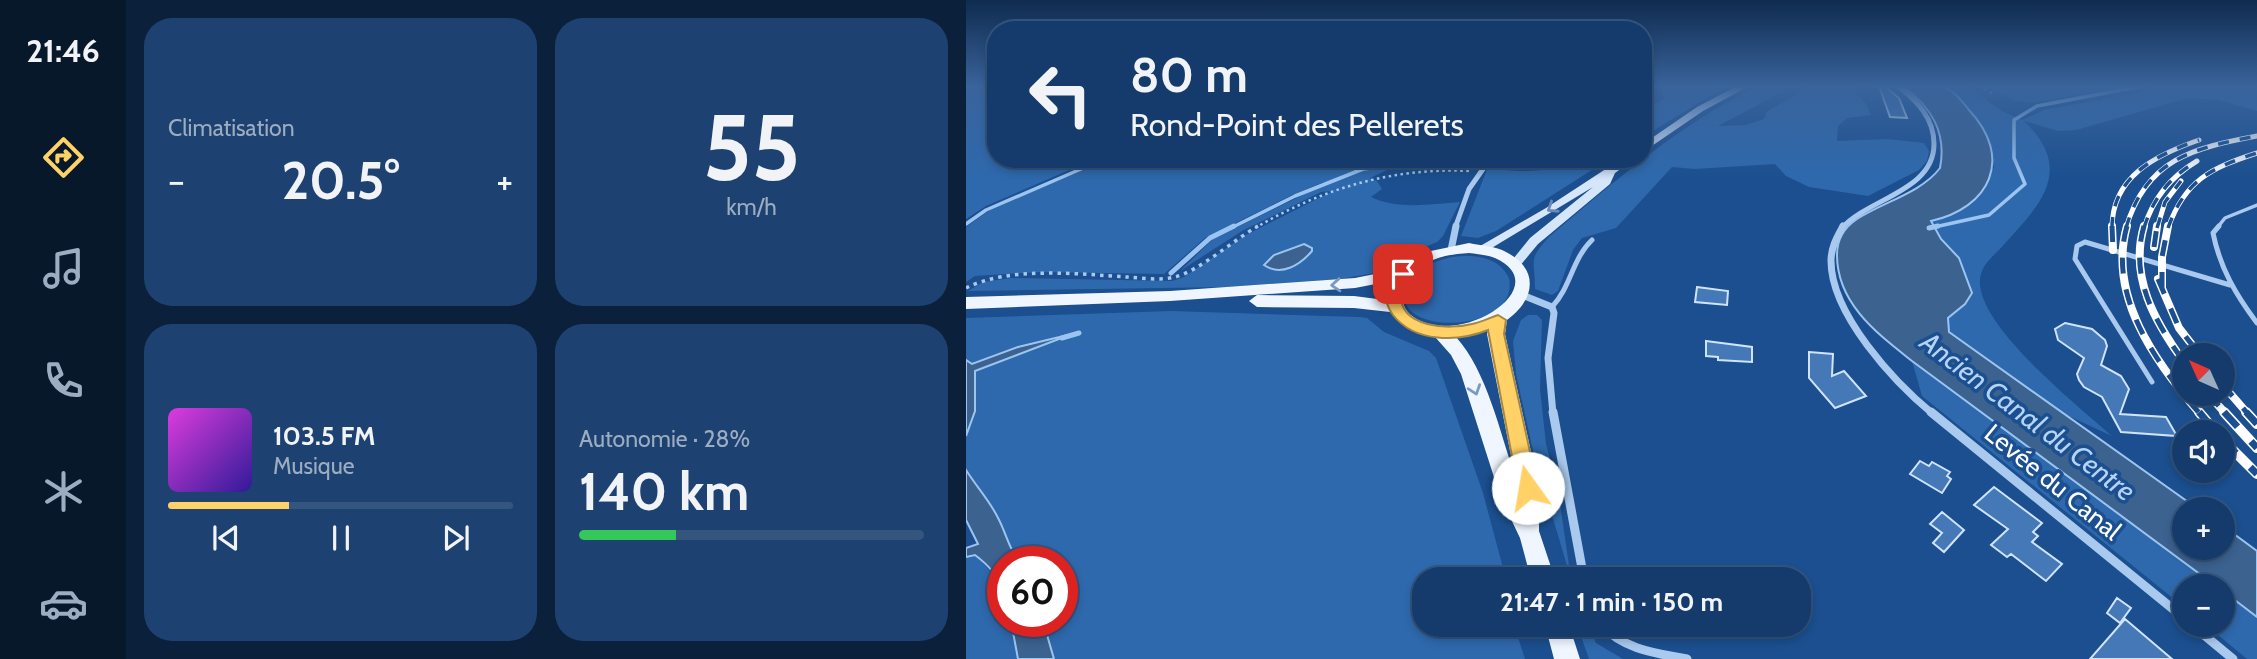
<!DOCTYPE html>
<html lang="fr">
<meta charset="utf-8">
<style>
:root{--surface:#143b6b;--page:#1d4271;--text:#f1f3f6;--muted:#9dadc1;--line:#33557e;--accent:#ffd166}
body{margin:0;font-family:Cabin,sans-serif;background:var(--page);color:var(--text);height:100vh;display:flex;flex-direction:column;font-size:26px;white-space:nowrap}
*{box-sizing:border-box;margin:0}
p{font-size:23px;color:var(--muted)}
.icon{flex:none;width:38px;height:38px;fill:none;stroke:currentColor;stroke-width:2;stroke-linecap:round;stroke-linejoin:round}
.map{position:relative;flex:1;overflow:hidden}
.drawer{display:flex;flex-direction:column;gap:18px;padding:18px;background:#0b203b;width:840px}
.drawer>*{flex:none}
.top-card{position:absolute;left:21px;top:21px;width:665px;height:147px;border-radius:28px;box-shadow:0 4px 10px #0003,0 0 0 2px var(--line);background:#143b6b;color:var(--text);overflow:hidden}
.needle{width:46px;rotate:315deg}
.buttons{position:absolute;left:1206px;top:343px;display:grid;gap:14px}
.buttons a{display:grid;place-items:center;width:63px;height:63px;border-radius:50%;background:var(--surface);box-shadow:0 4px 10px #0003,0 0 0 2px var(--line);font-size:35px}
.speed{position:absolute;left:21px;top:546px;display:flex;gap:14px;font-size:35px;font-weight:700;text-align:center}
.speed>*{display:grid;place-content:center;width:91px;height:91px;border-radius:50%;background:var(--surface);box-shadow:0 4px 10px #0003,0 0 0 2px var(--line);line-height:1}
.speed .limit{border:10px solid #d22;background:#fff;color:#111}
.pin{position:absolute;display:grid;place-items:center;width:60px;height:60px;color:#fff;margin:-30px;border-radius:14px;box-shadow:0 4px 10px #0006}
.me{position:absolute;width:77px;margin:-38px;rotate:347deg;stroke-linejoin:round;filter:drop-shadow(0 0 5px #0008)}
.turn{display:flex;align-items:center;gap:24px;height:147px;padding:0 28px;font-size:32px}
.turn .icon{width:91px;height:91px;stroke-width:2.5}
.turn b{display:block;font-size:49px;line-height:60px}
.big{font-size:52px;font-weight:700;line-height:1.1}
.drawer .card{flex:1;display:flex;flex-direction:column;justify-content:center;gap:10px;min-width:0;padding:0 24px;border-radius:28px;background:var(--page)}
.drawer .dial{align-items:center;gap:0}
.dial b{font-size:91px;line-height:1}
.song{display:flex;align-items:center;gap:21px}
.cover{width:84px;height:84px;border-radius:10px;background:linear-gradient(135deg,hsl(300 70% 55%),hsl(250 70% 35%))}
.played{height:7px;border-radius:4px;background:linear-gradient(90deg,var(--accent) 35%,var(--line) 35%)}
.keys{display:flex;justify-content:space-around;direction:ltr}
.heat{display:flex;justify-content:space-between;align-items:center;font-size:38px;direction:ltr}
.charge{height:10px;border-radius:5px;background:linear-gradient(90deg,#34c759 28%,var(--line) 0)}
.drawer .tiles{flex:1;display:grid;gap:18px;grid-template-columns:repeat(2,1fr)}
.trip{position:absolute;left:446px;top:567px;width:399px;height:70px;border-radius:28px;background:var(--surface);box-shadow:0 4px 10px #0003,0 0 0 2px var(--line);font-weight:700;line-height:70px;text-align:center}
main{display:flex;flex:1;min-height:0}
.menu{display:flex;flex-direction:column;width:126px;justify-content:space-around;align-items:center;background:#08182b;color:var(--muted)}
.menu .icon{width:49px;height:49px}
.menu .current{color:var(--accent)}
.menu b{font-size:32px;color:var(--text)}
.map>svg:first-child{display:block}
.green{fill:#2e69ad}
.water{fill:#3c6290;stroke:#9cc4f0;stroke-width:2}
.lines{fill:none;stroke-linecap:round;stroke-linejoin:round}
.stream-far1{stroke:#9cc4f0;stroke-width:3.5}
.stream{stroke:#9cc4f0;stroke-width:5}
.building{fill:#4478b7;stroke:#cfe3fa;stroke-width:2}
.path-far1{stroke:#a9c9ee;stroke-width:2.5;stroke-dasharray:2.5 3.5;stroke-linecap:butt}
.path{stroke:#a9c9ee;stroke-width:3.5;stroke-dasharray:3.5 5;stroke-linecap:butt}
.service-far1{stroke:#a9c9ee;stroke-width:3.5}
.service{stroke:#a9c9ee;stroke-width:5}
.minor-far2{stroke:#a9c9ee;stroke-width:5}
.minor-far1{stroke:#a9c9ee;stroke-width:7}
.minor{stroke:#a9c9ee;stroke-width:9}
.secondary{fill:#d6e6fa;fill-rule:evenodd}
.primary{fill:#f0f6ff;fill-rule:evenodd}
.rail-far2-casing{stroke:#fff;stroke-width:5}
.rail-far1-casing{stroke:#fff;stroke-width:8}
.rail-casing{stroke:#fff;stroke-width:10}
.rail-far2{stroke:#1b4f8f;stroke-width:3.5;stroke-dasharray:11;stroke-linecap:butt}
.rail-far1{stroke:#1b4f8f;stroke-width:5;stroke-dasharray:16;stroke-linecap:butt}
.rail{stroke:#1b4f8f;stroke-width:7;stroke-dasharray:20;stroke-linecap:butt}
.oneway{stroke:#668bba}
.oneway2{stroke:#7b9ac1}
.route{fill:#ffd166;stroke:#a68842;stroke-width:2}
.labels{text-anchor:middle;stroke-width:7;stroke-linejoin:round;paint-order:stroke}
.street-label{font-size:26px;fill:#fff;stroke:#1b4f8f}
.water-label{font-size:28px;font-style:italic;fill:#b5d3f5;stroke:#1b4f8f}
</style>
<main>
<nav class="menu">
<b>21:46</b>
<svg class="icon current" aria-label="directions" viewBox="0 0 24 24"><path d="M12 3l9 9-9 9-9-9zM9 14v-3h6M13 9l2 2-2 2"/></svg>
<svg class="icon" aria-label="music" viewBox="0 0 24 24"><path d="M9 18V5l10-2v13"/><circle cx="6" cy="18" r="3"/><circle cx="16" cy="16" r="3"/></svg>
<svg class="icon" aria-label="phone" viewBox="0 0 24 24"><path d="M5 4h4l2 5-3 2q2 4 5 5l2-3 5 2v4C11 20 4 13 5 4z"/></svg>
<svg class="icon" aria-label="climate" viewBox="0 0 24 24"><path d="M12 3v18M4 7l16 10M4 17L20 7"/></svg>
<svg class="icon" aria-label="car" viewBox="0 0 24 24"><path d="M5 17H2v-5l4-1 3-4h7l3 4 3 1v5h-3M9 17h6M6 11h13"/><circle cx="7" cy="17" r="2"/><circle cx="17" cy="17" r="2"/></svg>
</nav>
<section class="drawer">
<div class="tiles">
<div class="card"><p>Climatisation</p>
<div class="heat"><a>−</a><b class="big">20.5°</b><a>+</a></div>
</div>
<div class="card dial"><b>55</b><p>km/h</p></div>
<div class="card">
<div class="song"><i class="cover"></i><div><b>103.5 FM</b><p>Musique</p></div></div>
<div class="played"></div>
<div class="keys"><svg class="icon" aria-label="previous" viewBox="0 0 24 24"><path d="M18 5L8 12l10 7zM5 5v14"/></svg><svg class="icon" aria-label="pause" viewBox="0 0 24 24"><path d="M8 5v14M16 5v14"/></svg><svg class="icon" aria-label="next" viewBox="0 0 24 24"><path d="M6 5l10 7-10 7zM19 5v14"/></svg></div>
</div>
<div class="card"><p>Autonomie · 28%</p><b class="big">140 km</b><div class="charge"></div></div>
</div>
</section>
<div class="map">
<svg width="1291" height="659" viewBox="0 0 1291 659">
<rect width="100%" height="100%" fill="#1b4f8f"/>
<path class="green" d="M0,86h30v73h99l-109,47 -20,13z
M695,86h65l-83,51v-27l21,-11z
M794,86h33l-75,40 28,-1 18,-6 2,-7 44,-26h39l17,18 5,11 -24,3 -9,8 -1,15 50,-2 37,4 5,8 -2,10 -8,9 -51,26 -59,-9 -23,-11 -11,-12 -80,5 -23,-2 -56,61 -34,10 -9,12 -15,41 -6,4 -17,-6c0,-31 -8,-28 15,-53 63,-53 135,-117 210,-150z
M978,86h22l36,25 20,9 22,-10 103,-19 8,-5h102v25l-38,-11 -31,-2 -112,32 -18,1 -34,-10c53,51 14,86 -25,129 -11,11 -20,18 -19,35 4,46 97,120 132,151l-52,-24 -111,-80 -1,-14 16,-45 -5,-15 -18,-18 -11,-19c34,-7 52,-22 64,-54l-36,-69z
M1017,86h145l-96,17 -18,-3z
M142,159h374l-97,6 2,5 -17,8 7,3 5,8 -11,8c27,13 60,7 89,5l-17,34 -6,6 -37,16 -20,14 -40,7 -113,8 -259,4 15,-9 28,-4 161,3 12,-4 60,-41 89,-45 -12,1 -79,39 -62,40 33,-32 104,-51 7,-6 -32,13 -87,43 -41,36 -124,-2 -65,4 -9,6v-55l24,-17z
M617,159h26l-113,72 -18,7 -17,-2 27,-69c30,7 67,5 95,-8z
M486,257c21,-3 47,-1 57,21 12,58 -125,59 -102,7 8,-17 28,-24 45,-28z
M205,311l188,6 8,1 17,14 45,19 7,7 47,135 23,86h-82v46h76l1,4 13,-4 11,34h-471l-11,-38h19v-59h-43l-10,-15 -10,-27 -11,-21 -22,-29v-34l9,-25v-39l94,-37 -51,12 -46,17 -6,-4v-42z
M562,315h9l5,5 -2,69 6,55 12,46 13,89 -37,-124 -18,-81 -3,-33 8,-21z
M946,361l304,225h-32v21l-262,-211z
M9,554l26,30 2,37h8l7,38h-52v-102z
M1257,591l34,26v42h-10l-41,-34h16z
M611,625h11l8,18 27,16h-34z"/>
<path class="water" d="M937,86c11,0 33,-4 43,2 9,4 17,14 23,22 45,48 21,98 -38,111l10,18 18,19 13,35 -7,11 -17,14 1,14 249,177h-14v39h38l1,-22 34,25v66l-34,-26 -1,-5h-6l-304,-225c-34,-27 -75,-57 -75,-106 0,-16 8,-28 20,-36 26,-17 64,-26 83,-51 7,-36 -9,-61 -37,-82z
M338,244l8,4v3c-12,14 -31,26 -48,14l10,-10z
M106,334l-97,37v40l-9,25v-76l6,4 46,-17z
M0,470c10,16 23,30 31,46 9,16 11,31 22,46h-16v28c-5,-15 -16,-26 -28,-35l-9,2v-9l12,-4 -12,-24z
M45,621h32l11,38h-36z"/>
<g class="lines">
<path class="stream-far1" d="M0,224l20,-14 118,-51
M265,228l64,-32 68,-27 40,-5 72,-1
M964,228l59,-13 36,-31 -11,-26v-38l23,-14 105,-20"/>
<path class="stream" d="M963,228l9,-2
M205,273l39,-35 24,-12
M96,338l17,-5"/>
</g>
<path class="building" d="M913,86h5l15,12 8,20 -17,-1z
M731,287l31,4 -1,14 -32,-3z
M1099,323l27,6 13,11 2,6 -6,19 20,11 8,13 -9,25 46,3 11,19 -56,-4 -19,-35 -18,-10 -5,-7 -2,-6 7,-16 -26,-18 -3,-11z
M740,341l46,6v15l-34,-2v-3l-12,-1z
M843,352l24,2 -1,22 12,-5 22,25 -31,12 -26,-30z
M954,461l9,5 3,-4 18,10 -3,4 4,3 -9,14 -32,-19z
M1028,487l48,36 -9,9 5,4 -6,6 30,22 -16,17 -35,-27 -4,3 -16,-12 17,-16 -34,-24z
M976,512l22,18 -20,22 -11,-9 9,-10 -12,-9z
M1151,598l14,10 -11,15 -13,-10z
M1159,619l47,40h-82z"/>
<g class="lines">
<path class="path-far1" d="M1013,86l14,8
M289,228c67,-39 137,-61 215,-57"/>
<path class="path" d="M0,288c43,-22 113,-14 161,-11 15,1 33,4 48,0 24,-6 60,-38 83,-51"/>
<path class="service-far1" d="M1251,228l8,-10 32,-13"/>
<path class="service" d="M1253,226l-6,7c7,35 23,62 44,90
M586,307c19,-20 20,-48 40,-67
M1186,382l-77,-123 2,-13 8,-4 145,43"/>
<path class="minor-far2" d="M489,228l14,-39 21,-30
M876,228c27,-30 92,-37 92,-84 0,-26 -17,-43 -36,-58"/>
<path class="minor-far1" d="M877,226c-6,11 -12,21 -12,35 0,53 63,121 102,153
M485,250l5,-24
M556,295l30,12 2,6 -6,45 5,56"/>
<path class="minor" d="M587,412l31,167
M965,412l253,206
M635,625c24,25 54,28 86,34
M1226,625l41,34"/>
<path class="secondary" d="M771,86h12l-46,25 -60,41v-8l54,-37z
M655,159h13l-19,14 -5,11 -72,60 -19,23h-8l-2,-3 21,-26 63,-51 -108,65h-8l-2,-3 71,-41z"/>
<path class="primary" d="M503,243c12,3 27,3 37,9 34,17 29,48 1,68l-2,14 34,154v43l16,48h-24l-11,-41 -20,-42 -39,-122 -10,-19 -15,-17 -30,-11 -16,-15 -36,-4 -97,-1 -8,-6 8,-6 97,1 31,4 6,-19 -36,7 -185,13 -204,8v-12l204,-6 185,-13 45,-9 26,-17zM503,253c8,1 18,2 26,5 57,26 -19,79 -66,66 -43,-12 -27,-48 4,-64 11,-5 24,-6 36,-7zM522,330l-1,4 28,142c-15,-43 -28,-105 -59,-139z
M579,625h24l11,34h-26z"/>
<defs>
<path id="rail-far2" d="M1146,228c0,-52 44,-73 87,-88
M1160,228c20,-69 67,-80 131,-92
M1178,228c9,-30 26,-51 53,-67
M1191,228l8,-26 16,-21
M1202,228c17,-48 43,-60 89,-75"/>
<path id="rail-far1" d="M1146,226l1,24
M1161,226c-20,70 29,137 73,188
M1178,226c-15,51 11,96 40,136
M1188,247l3,-21
M1192,279l21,49 21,27
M1196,288v-31l6,-31
M1256,384l26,30
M1242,394l18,20"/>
<path id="rail" d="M1233,412l17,20
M1258,412l33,36
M1280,412l11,12
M1256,439l35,35"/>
</defs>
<use href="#rail-far2" class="rail-far2-casing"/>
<use href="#rail-far1" class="rail-far1-casing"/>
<use href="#rail" class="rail-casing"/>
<use href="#rail-far2" class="rail-far2"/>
<use href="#rail-far1" class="rail-far1"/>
<use href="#rail" class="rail"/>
</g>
<defs><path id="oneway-chevron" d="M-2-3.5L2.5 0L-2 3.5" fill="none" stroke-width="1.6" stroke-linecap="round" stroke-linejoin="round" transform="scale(1.75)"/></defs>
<use class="oneway" href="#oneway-chevron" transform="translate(586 208) rotate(147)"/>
<g class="oneway2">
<use href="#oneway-chevron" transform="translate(370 285) rotate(176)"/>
<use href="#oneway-chevron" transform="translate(509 390) rotate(71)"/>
</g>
<linearGradient id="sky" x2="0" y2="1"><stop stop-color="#0f2b4f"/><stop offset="0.48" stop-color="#39639b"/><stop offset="1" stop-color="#39639b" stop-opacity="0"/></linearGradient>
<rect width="1291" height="179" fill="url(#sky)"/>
<path class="route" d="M437,270l7,4c-3,6 -8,14 -9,20 -2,34 48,36 71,30 9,-2 17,-6 26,-9l8,5 -2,14 34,154 -3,6 -7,2 -7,-2 -3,-6 -30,-158c-30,12 -73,13 -95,-15 -5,-7 -9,-16 -6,-25 2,-6 7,-13 11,-19z"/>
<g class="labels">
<g class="street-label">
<text transform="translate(1087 482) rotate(39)" y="9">Levée du Canal</text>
</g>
<g class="water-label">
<text transform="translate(1062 416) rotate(37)" y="10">Ancien Canal du Centre</text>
</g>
</g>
</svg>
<div class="buttons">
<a><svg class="needle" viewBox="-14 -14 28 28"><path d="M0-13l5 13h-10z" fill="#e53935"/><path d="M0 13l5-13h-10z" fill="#9dadc1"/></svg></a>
<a><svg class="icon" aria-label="sound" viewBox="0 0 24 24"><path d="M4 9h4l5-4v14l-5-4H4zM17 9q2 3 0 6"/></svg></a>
<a>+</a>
<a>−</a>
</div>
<div class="speed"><div class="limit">60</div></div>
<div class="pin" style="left:437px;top:274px;background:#d93025"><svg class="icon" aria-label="arrive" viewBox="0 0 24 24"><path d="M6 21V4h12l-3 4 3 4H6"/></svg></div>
<svg class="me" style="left:562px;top:488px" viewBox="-20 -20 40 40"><circle r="19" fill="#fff"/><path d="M0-13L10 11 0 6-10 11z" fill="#ffd166"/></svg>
<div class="trip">21:47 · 1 min · 150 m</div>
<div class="top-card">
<div class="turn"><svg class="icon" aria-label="left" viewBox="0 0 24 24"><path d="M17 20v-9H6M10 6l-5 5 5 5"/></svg><div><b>80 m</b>Rond-Point des Pellerets</div></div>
</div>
</div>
</main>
